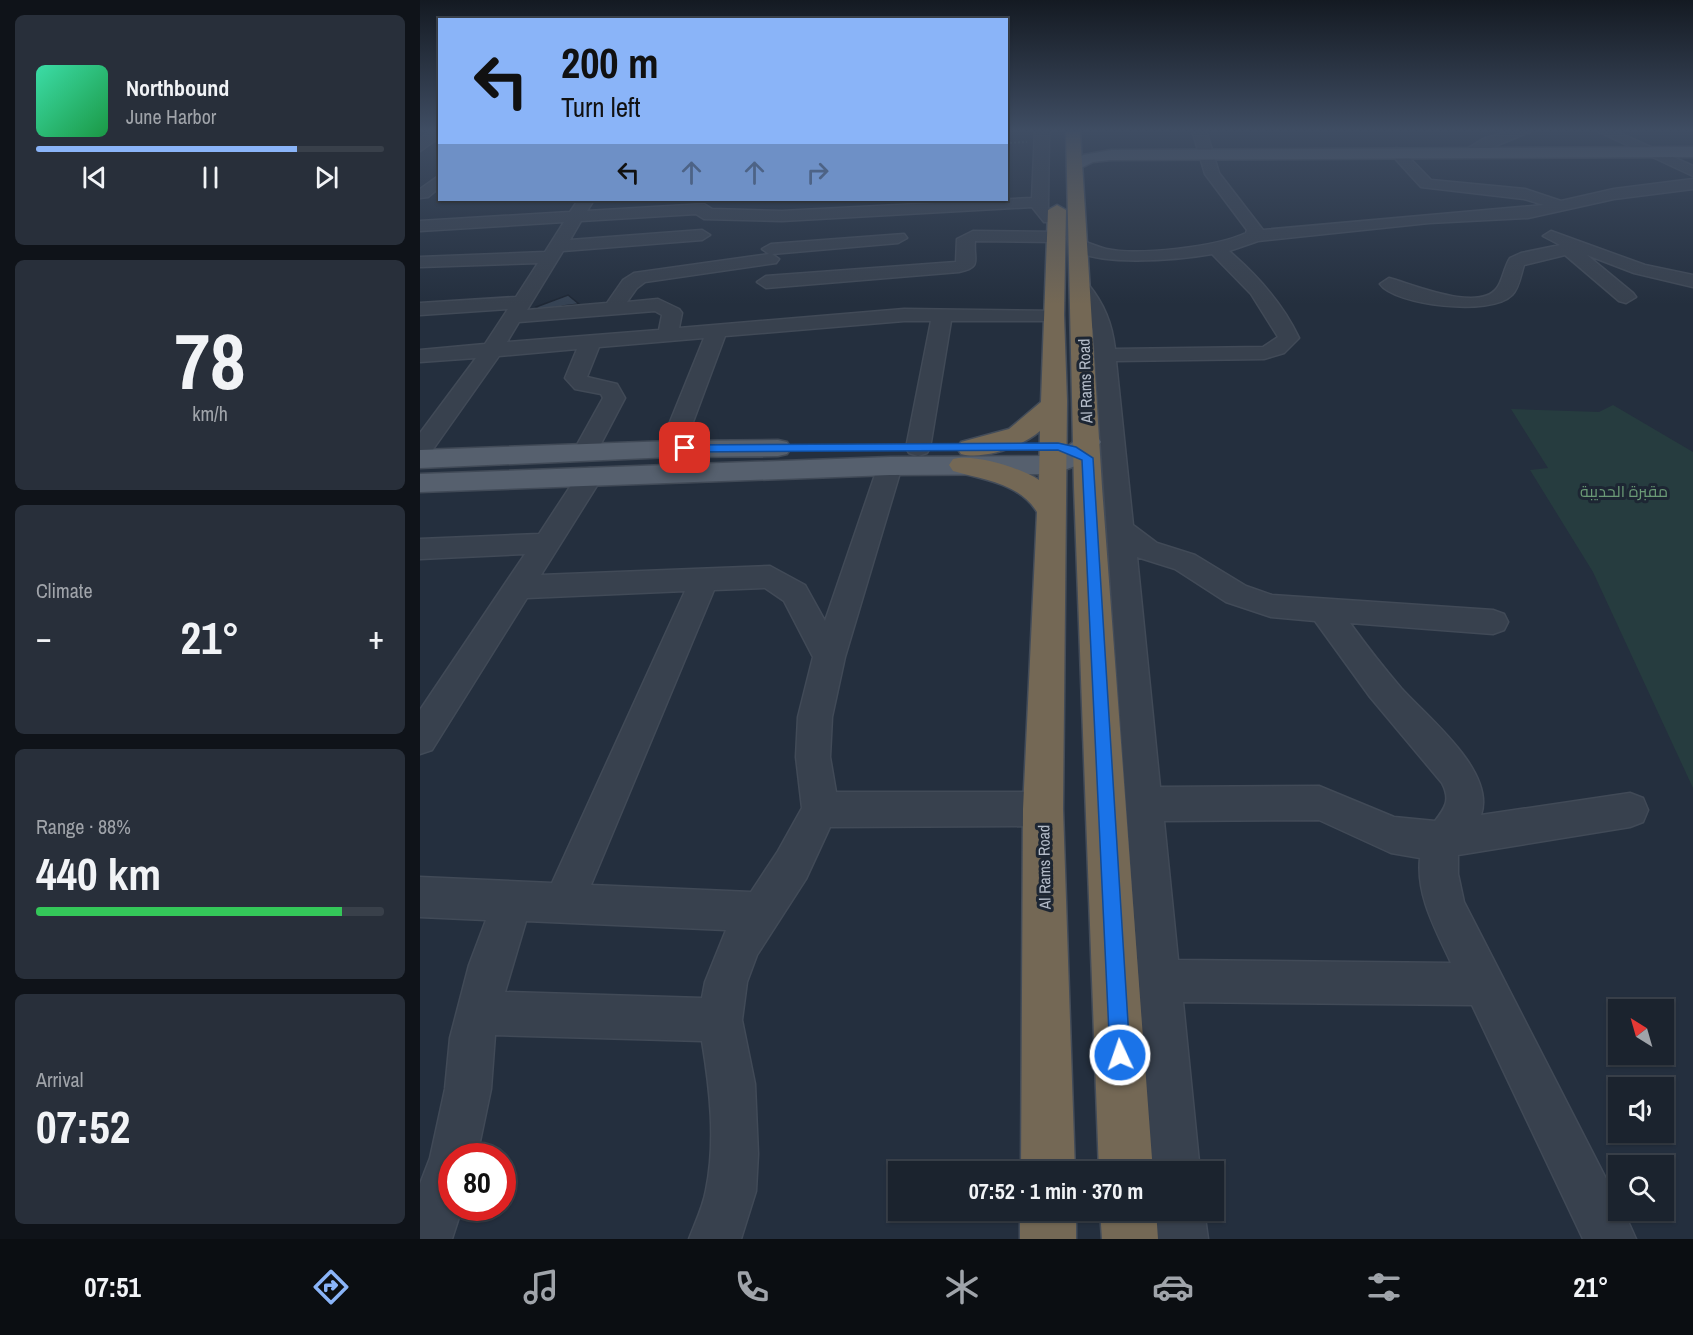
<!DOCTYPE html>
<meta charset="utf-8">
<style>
:root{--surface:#1b232e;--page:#282f3a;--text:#f1f3f6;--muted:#a0a4aa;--line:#39404a;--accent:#8ab4f8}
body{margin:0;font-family:"Archivo Narrow",Cairo,sans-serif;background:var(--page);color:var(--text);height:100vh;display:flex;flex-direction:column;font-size:22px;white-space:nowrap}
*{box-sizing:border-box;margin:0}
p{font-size:20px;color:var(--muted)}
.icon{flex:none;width:33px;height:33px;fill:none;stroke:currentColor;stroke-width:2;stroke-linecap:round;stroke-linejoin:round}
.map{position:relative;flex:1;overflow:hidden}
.panel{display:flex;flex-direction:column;gap:15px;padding:15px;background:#0f1319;width:420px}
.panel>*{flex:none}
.hud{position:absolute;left:18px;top:18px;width:570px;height:183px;border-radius:0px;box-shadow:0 2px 4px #0004,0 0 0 2px var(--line);background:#8ab4f8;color:#111;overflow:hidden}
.needle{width:39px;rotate:323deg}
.fabs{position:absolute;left:1188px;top:999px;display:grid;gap:12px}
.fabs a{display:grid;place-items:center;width:66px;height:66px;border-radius:0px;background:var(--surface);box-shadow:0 2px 4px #0004,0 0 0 2px var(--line);font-size:30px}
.speed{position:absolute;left:18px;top:1143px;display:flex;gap:12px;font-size:30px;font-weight:700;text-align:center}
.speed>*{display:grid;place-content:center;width:78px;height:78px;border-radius:50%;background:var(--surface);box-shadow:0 2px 4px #0004,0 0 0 2px var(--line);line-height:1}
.speed .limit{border:9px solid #d22;background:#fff;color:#111}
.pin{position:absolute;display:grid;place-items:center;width:51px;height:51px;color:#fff;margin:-26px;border-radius:12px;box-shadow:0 3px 9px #0006}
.me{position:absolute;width:66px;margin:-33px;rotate:357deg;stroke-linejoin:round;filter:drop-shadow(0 0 4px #0008)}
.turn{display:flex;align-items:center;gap:21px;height:126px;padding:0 24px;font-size:27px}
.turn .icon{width:78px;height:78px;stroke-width:2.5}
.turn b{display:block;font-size:42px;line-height:51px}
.lanes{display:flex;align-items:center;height:57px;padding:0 24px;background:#0003;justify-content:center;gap:30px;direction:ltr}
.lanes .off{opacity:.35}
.big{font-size:45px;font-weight:800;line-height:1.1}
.panel .card{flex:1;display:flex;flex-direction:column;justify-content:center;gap:9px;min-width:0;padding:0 21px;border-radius:9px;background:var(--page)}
.panel .dial{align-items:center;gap:0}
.dial b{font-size:78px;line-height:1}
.song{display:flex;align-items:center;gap:18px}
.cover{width:72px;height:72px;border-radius:9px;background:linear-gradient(135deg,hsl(160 70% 55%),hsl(140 70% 35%))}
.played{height:6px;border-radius:3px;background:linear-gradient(90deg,var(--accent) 75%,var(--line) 75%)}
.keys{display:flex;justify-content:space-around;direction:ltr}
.heat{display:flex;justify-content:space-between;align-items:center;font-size:33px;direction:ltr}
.charge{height:9px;border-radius:4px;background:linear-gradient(90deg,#34c759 88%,var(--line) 0)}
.trip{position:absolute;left:468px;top:1161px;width:336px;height:60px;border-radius:0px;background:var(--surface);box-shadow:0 2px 4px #0004,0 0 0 2px var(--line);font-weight:800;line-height:60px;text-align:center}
.menu{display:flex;height:96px;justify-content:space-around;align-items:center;background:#0b0e12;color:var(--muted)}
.menu .icon{width:42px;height:42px}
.menu .current{color:var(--accent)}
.menu b{font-size:27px;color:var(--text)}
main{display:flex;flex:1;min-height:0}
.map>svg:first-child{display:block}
.green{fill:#263c3f}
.building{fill:#364354;stroke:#1f2835;stroke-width:1.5}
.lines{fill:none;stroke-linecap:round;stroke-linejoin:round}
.minor-casing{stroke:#414a57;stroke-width:3}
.major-casing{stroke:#414a57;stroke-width:3}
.highway-casing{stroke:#434c59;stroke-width:3}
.path{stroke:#3f5557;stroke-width:2;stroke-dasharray:2 2;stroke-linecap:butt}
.minor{fill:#38414e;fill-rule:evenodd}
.major{fill:#56606e;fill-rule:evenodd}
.highway{fill:#746855;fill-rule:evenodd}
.route{fill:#1a73e8;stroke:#114b97;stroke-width:1.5}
.labels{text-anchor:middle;stroke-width:6;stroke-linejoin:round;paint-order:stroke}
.street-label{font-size:16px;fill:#b4bcc9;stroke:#1d2633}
.park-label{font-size:16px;fill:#6b9a76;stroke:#1d2633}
</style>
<main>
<section class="panel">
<div class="card">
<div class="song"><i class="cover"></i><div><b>Northbound</b><p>June Harbor</p></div></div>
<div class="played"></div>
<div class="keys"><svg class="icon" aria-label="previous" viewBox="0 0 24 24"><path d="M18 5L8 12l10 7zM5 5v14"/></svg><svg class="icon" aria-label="pause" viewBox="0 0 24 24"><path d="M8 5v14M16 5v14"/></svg><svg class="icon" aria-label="next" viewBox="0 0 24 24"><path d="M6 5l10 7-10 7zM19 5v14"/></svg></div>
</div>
<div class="card dial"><b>78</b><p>km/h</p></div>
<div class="card"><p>Climate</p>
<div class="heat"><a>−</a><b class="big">21°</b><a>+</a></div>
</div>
<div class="card"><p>Range · 88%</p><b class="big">440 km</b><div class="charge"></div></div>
<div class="card"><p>Arrival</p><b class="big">07:52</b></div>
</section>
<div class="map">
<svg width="1273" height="1239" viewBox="0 0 1273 1239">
<rect width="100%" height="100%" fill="#242f3e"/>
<path class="green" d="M1193,405l80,47v336l-100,-216 -63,-102 18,-2 -37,-59 88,3z"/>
<path class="building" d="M148,295l11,9 -16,2 -18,7 -9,-6z"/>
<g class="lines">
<defs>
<path id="minor" d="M11,130h9v7l-20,14v-11z
M615,130h14l-1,78 10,11 -2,3h-12l-12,-15 -250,14 -78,-2 -8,-5 -115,7 -11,19 132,-10 8,5 -8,5 -139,11 -36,59 80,-7 16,-23 11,-7 135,-19 -7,-5 9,-5 133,-10 3,4 -9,5 -126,11 7,5 -3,4 -131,19 -8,6 -10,14 31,-3 21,10 3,4 -3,15 225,-19 156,2 3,4 -3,4 -7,2h-102l-21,127 -3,5 -9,3 -9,-3 -3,-5 25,-127h-27l-179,15 -42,113 -3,5 -9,3 -9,-3 -3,-5 45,-111 -105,9 -12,30 30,7 8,14 -31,59 -9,3 -9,-3 -3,-5 30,-54 -2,-4 -26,-5 -10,-11 12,-29 -78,7 -70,99 -9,3v-25l56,-75 -56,4v-12l65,-6 23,-35 -88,6v-12l96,-6 22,-34 -118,4v-10l125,-5 19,-30 -144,9v-10l150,-9 8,-12h16l-7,11 117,-7 8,5 70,2 250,-13zM235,311l7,4 -3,15 -152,12 12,-20z
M772,130h14l13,43 44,57 281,-25 -20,-6 -103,-12 -32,-35 7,-4 5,1 30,31 94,9 36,12 53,-12 79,-10v10l-79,10 -86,19 -99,5 -171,18 -29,10c28,24 54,53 70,87l-15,15 -20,6 -148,2 17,164 24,18 38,12 51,31 26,9 221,15 11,4 4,8 -4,8 -11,4 -143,-11c16,22 33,44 51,65 26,29 95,83 80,127l149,-22 13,5 5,12 -5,12 -13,5 -172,28v19l6,28 154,300v8h5l13,29h-53l-111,-234 -289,-3 17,170h-48l-59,-842 -9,-26 -12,-16 2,-4h14c16,20 24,39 27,65l148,-2 15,-10 -27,-43 -39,-40c-28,5 -124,15 -142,-9l9,-5c9,2 18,7 27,9 31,7 111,-2 140,-16l1,-3 -42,-56zM717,557l38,12 51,33 45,15 44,4 55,76 72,86c9,17 3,25 -7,38l-41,-4 -75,-31 -159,1zM899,820l72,33 29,5c-4,38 16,72 31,105l-273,-3 -14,-139z
M1093,130h21l-60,25 -5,1 -7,-4 21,-13z
M1175,130h18l80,36v10z
M20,175v12l-12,10 -8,1v-9z
M553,231l85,1 8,5 -8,5 -83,-1c-2,19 8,26 -16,31l-193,16 -9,-6 9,-6 190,-14 1,-23z
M1131,231l94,34 48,10v12l-59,-14 -47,-18 46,38 3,4 -10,6 -7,-2 -54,-46 -41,10c-3,9 -5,24 -12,30 -21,22 -118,10 -132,-11l9,-6c23,6 90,35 108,10 6,-8 7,-21 13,-30l11,-5 39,-8 -17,-9z
M470,458l9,2 3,6 -57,191 -13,60 -2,40 6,35h207l13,5 5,12 -5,12 -13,5 -213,1 -24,52 -49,76 -10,27 -5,38 13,64 3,70 -2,37 -15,48h-52c6,-16 14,-32 17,-49 10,-48 4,-101 -4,-149l-207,-6 -4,54 -14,67h-25v52h10l-10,31h-32v-55l10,-26 15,-69 5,-51 19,-73 17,-45 -66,-3v-40l132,6 133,-292 -158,7 -95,152 -12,4v-44l105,-156 -105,5v-20l119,-5 42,-64 9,-2 9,2 4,6 -62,99 229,-9 35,19 20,36 53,-155 3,-6zM345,588l19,13 29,56 -15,60 -2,40 6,51 -24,43 -27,41 -160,-7 123,-295zM106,921l200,9 -21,52 -3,16 -197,-6z
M734,1210h50l4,29h-52z"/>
<path id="major" d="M1273,147v10l-582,3 -18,2 -18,9 -8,-5 16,-11 28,-5z
M668,434l9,2 4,6 -17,21 -31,11 -163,1 -470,17v-18l470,-17 160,-1c18,-6 23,-18 38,-22z
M358,440l9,2 4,6 -4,6 -9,2 -107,1 -251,11v-18l251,-9z"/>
<path id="highway" d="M646,130h14l22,357 51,685h-54l-25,-685z
M637,205l9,5 -2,105 3,86 -4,408 12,363h-54l2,-363 14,-297c-18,-29 -53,-32 -84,-41l-4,-6 4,-6c21,-6 68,9 86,21l1,-49c-19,16 -56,29 -79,23l-4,-6 4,-6 48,-13 32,-27 7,-192z
M600,1210h56v29h-56z
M680,1210h56l2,29h-56z"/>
</defs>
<use href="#minor" class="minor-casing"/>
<use href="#major" class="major-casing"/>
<use href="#highway" class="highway-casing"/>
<path class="path" d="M586,143l21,-1"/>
<use href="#minor" class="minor"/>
<use href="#major" class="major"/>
<use href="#highway" class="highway"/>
</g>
<linearGradient id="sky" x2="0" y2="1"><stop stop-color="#141a22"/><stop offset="0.43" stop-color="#3f4d63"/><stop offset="1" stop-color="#3f4d63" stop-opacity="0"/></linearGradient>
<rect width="1273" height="304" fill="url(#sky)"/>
<path class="route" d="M638,443l18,4 17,11 37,597 -3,7 -7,3 -7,-3 -3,-7 -28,-595 -24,-10 -373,2 -5,-4 5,-3z"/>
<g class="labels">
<g class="street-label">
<text transform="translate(665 381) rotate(-92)" y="6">Al Rams Road</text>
<text transform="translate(624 867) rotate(-91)" y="6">Al Rams Road</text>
</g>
<g class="park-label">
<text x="1204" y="497">مقبرة الحديبة</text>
</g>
</g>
</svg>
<div class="fabs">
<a><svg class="needle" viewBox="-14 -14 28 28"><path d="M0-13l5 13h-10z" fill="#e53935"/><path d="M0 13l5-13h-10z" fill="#a0a4aa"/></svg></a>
<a><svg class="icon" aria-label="sound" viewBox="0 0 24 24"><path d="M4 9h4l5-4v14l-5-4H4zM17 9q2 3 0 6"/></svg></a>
<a><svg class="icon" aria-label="search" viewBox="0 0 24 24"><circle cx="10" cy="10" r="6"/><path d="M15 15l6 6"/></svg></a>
</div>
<div class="speed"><div class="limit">80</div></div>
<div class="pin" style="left:265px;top:448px;background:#d93025"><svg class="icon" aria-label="arrive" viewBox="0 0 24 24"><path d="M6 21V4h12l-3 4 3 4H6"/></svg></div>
<svg class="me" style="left:700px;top:1055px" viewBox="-20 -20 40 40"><circle r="17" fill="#1a73e8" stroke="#fff" stroke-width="3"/><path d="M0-11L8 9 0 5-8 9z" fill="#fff"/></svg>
<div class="trip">07:52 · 1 min · 370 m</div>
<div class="hud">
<div class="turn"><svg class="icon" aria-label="left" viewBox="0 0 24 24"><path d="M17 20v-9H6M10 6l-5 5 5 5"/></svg><div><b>200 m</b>Turn left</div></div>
<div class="lanes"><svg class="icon" aria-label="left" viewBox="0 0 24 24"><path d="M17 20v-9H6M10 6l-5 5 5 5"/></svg><svg class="icon off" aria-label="ahead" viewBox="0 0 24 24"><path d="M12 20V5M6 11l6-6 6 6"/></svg><svg class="icon off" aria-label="ahead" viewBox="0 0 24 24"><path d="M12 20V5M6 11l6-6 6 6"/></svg><svg class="icon off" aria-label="right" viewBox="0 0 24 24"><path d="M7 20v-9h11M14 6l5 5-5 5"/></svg></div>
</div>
</div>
</main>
<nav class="menu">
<b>07:51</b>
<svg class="icon current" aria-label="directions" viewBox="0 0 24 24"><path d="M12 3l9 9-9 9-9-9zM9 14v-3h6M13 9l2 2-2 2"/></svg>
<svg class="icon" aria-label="music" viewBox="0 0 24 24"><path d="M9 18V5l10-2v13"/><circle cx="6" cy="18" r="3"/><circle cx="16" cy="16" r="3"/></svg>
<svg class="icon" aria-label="phone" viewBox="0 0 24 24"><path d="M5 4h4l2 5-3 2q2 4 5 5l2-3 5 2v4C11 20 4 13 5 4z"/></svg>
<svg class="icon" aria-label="climate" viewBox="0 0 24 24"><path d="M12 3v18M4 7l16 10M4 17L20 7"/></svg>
<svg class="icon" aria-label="car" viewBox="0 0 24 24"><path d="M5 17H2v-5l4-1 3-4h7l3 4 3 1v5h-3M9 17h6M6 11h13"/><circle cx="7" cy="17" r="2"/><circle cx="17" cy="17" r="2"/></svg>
<svg class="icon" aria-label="filters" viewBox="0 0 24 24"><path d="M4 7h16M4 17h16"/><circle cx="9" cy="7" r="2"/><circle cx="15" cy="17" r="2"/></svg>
<b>21°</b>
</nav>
